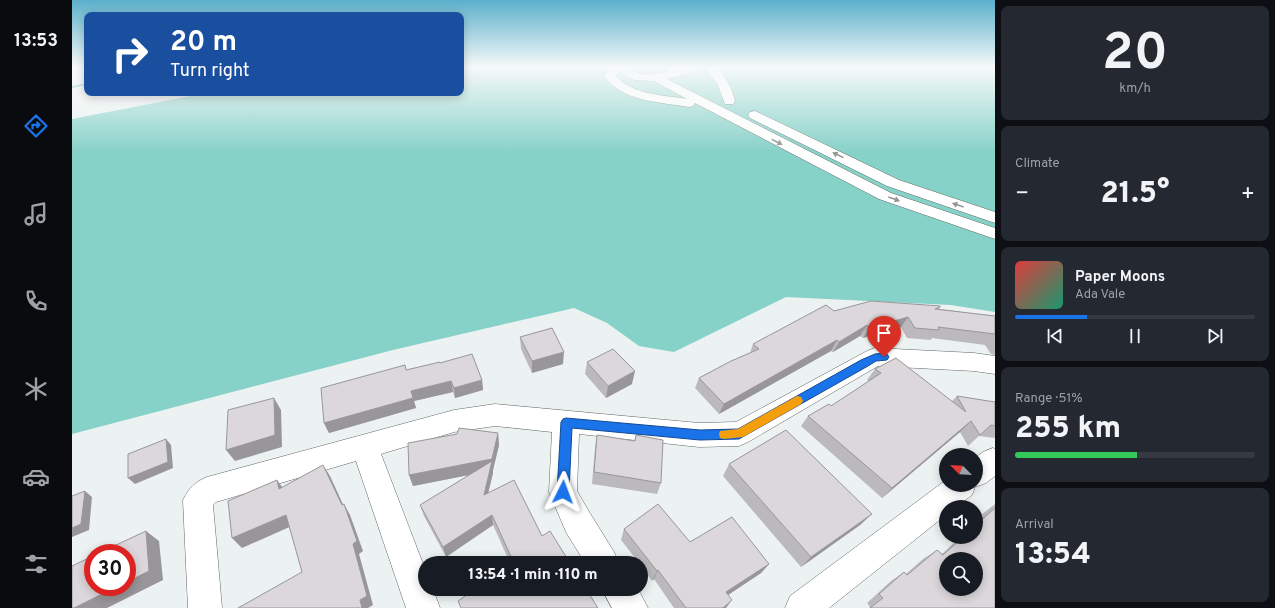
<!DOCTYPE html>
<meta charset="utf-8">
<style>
:root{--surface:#171b24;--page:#242831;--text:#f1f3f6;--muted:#9ea1a6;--line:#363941;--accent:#1a73e8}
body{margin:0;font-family:Overpass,sans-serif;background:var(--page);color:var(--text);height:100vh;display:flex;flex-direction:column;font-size:15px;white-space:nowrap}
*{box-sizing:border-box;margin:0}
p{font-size:13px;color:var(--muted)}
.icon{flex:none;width:22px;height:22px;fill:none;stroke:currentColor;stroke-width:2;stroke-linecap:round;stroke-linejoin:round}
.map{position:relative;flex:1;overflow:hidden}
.side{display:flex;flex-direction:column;gap:6px;padding:6px;background:#0d0f14;width:280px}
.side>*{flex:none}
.guide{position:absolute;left:12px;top:12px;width:380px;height:84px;border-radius:8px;box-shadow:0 2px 10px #0003;background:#1a4fa0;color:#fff;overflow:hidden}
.needle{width:26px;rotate:294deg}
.controls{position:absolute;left:867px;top:448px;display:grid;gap:8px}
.controls a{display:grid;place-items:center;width:44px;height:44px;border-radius:50%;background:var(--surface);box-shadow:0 2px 10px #0003;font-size:20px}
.speed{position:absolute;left:12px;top:544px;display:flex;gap:8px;font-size:20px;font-weight:700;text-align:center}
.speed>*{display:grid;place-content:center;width:52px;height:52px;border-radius:50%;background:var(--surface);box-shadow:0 2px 10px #0003;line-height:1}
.speed .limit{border:6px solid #d22;background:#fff;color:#111}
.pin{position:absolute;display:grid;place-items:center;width:34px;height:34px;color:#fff;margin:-41px -17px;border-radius:50% 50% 50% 0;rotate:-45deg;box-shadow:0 0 4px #0007}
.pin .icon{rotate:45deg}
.me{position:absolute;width:44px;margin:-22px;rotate:3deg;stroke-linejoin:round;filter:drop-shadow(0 0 3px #0008)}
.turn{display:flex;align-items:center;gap:14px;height:84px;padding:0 20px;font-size:18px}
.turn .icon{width:52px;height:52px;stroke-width:2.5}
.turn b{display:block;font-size:28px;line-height:34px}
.big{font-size:30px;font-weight:800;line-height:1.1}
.side .tile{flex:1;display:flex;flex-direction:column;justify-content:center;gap:6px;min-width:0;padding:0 14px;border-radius:8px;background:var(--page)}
.side .dial{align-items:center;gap:0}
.dial b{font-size:52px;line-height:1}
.song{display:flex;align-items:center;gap:12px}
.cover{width:48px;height:48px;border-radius:6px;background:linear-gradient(135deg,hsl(0 70% 55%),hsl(160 70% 35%))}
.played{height:4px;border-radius:2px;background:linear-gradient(90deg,var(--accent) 30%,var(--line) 30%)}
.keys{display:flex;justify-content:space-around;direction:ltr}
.heat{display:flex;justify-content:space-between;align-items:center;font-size:22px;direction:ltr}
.charge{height:6px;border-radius:3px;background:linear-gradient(90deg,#34c759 51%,var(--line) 0)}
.trip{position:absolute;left:346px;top:556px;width:230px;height:40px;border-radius:20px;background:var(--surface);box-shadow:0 2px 10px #0003;font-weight:800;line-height:40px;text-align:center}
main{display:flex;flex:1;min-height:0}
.dock{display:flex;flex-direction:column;width:72px;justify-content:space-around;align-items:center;background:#090b0e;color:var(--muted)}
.dock .icon{width:28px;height:28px}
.dock .current{color:var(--accent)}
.dock b{font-size:18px;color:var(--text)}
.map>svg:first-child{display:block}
.green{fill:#86d1c8}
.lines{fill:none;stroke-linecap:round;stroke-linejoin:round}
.stream{fill:#28ab9f;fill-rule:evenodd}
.street-casing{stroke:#636969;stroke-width:1}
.street{fill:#fff;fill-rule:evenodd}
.wall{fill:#bcb9bc}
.shaded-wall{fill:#999699}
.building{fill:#dbd7db;stroke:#999699;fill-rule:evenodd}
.oneway{fill:#959696}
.route{fill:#1a73e8;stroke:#114b97}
.slow{fill:#f59e0b}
</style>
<main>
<nav class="dock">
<b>13:53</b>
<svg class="icon current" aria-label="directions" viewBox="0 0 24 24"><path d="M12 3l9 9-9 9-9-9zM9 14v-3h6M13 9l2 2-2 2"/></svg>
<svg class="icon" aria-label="music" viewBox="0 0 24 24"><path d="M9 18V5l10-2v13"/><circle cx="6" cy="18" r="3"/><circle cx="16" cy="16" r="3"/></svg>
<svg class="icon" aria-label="phone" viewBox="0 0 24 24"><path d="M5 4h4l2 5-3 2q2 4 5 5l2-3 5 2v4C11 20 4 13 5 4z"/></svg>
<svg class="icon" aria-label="climate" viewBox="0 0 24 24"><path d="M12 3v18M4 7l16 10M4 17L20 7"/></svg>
<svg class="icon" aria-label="car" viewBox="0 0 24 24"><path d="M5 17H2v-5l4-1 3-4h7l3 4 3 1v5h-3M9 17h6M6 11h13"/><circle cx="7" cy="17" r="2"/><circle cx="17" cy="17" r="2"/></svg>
<svg class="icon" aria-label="filters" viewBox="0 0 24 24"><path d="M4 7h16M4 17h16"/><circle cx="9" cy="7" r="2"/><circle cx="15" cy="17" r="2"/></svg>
</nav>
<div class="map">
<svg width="923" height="608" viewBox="0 0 923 608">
<rect width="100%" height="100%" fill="#ebf2f1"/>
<path class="green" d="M389,68h534v244l-44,-7 -165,-8 -112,55 -35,-6 -32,-23 -33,-15 -181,42 -321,84v-315l134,-26h255z"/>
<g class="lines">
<path class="stream" d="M15,83v2l-15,3v-2z"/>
<defs>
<path id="street" d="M538,68h20l7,5 9,2 21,-3v-4h36l-1,2 -35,9 224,114 104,35v11l-116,-40 -184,-96 -2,3 -4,1c-28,-5 -67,-5 -85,-31zM548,71l9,7 6,2 19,1 33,18c-24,-4 -54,-4 -71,-23z
M633,68h12c9,9 15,20 18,33l-2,3h-8l-8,-21z
M683,111l144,69 96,32v11l-108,-37 -137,-68 -2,-3 2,-3z
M803,348l99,5 21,3v18l-21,-3 -96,-5 -130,76 -9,4 -40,1 -120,-13 -2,57 11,19 26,42 5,11h-34l-19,-31 -17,-40 3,-60 -57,-6 -41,6 -73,22 44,115v20h8l7,19h-34l-50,-147 -140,41 -3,3 9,103h-34l-5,-108c6,-12 12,-18 24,-23l247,-67 41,-6 204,19 37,-1 131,-71z
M921,448l2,1v27l-9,7 -11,4 -3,8 -16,12h-10v8l-117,93h-44l5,-12 156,-116v5h30v-28l7,-5z
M530,589h36l10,19h-36z"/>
</defs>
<use href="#street" class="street-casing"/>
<use href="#street" class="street"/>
</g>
<path class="wall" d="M868,307l-1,2 56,7v39l-4,-1 -6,-9 -53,-7 -1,2 -24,-2 -6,-11 -38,11 -3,-2 -27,16 -2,-1 -112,63 -24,-26 4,-10 51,-25 3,-9 81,-33z
M448,337l43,27 -31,9 -11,-24z
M515,362l45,22 -26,14 -21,-24z
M368,363l42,17 1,10 -28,8 -2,-6 -39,9 2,7 -87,25 -5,-10 81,-58 1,5z
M803,369l77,32 5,-5 38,6v36l-16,-2 -11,10 -8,-14 -78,66 -81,-72 7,-10 23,-10 38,-25 -2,-1z
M426,433l1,12 -6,25v3l-5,20 54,43 28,27h-60l-17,-38 -47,32 -22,-41 -4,-11 49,-30 -56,11 -4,-11z
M525,435l37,6 2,-6 25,48 -4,11 -65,-10 3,-37z
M657,464l143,50 -12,11 -59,42 -78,-91z
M923,504v104h-126l1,-1 -3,-4 24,-22 13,-9 2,2 17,-15 14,-9 5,4 18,-17h16v-15l7,-6 -2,-1z
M552,529l66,13 79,22 -8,9 -33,22 -2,13h-52l-20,-29 -2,2 -11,-15v-3h-2l-18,-23z"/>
<path class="shaded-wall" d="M836,317l-7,10 -38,11 7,-10z
M795,325l-7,11 -27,16 6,-10z
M765,340l-6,11 -112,63 5,-10z
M492,352l-1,12 -31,9v-12z
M563,371l-3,13 -26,14 2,-12z
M410,380l1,10 -28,8 -1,-10z
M379,381l2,11 -39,9 2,7 -87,25 -5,-10 87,-32z
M202,398l7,12 1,37 -47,14 -9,-11z
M899,421l-11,11 -78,66 10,-10z
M426,433l1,12 -6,25v3l-8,33 -1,-11 5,-24 -76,15 -4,-11z
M94,439l5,6 2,23 -38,16 -7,-6z
M251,465l7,11 17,37 -3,-9 6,11 13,36 -4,3 14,51 -5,3h-6l-2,-8 -18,-95z
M205,480l8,11 -6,-2z
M13,491l7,6 -3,33 -17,7v-9z
M800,514l-12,11 -59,42 10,-10z
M214,515l8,10 -52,23 -10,-10z
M420,515l1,10 -47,32 -3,-10z
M74,531l13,10 4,39 -56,28h-33l42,-21h11v-5z
M697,564l-8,9 -42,28 7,-9z
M586,570l-4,9 -2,2 5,-10z
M660,600l-6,8h-3z"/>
<path class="building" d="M799,301l69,5v1l-5,2 60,7v18l-57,-7 1,3 -24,-2 -7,-11 -38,11 -3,-3 -28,17 -2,-2 -113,64 -25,-26 32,-17 28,-12 -6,-5 73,-39 8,6z
M480,328l12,24 -32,9 -12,-24z
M541,349l22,22 -27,15 -21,-24z
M400,354l10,26 -28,8 -3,-7 -40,10 2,7 -89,25 -3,-35 84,-23 1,5 34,-8v1z
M824,358l70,54 -9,-16 38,6v24l-4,-1 -11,10 -9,-14 -79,67 -84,-72 21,-12 2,2 50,-33 -6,-4z
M202,398l1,37 -49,15 2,-40z
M387,428l39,5 -6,26 -83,16 -1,-32 49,-9z
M714,430l86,84 -61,43 -82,-93z
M525,435l38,6 1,-6 27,5 -2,43 -67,-11z
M94,439l2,23 -40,16v-24z
M420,461l-8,34 30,-15 28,56 8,-5 20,32h-56l-22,-48 -49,32 -23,-42z
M251,465l19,40 2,-1 13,37 -4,3 14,52 -7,4 2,8h-124l64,-36 -16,-57 -54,23 -4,-37 49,-21 2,9z
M13,491l-4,33 -9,4v-32z
M586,504l32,38 42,-25 37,47 -43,28 6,8 -9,8h-37l-28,-38 -1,1 -33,-42z
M923,508v100h-125l13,-10 -4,-4 25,-22 3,3 30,-25 6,5 20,-18h13v-12zM874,559h30v30h-30z
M74,531l3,40 -22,11v-29h-28z
M21,556v31h23l-42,21h-2v-42z
M403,589h111l12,19h-137l-3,-7z"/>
<defs><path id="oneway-solid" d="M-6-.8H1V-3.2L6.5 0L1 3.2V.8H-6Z"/></defs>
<g class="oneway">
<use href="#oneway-solid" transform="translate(705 142) rotate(27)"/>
<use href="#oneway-solid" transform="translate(766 155) rotate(-154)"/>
<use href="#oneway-solid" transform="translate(822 199) rotate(20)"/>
<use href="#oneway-solid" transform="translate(886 205) rotate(-161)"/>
</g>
<linearGradient id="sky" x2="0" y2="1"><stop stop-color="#5bb0cb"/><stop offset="0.44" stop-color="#f6f9f9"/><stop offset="1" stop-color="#f6f9f9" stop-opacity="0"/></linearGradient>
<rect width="923" height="153" fill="url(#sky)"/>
<path class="route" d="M812,353l3,1 2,3 -2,3 -11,1 -8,5 -129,73 -39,1 -128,-12 -3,64 -1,4 -5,2 -4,-2 -2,-4 4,-70 2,-3 3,-1 134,12 38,-1 123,-69 14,-6z"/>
<path class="slow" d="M725,396l4,1 2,4 -2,3 -58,33 -19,2 -4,-1 -1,-4 1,-3 18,-2z"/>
</svg>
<div class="controls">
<a><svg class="needle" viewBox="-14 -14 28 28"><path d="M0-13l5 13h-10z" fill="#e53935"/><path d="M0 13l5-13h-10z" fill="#9ea1a6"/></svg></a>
<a><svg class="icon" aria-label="sound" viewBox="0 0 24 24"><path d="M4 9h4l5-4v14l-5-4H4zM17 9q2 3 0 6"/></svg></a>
<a><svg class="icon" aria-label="search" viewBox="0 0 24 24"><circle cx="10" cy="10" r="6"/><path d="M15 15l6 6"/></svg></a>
</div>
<div class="speed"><div class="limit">30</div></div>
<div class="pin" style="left:812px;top:357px;background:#d93025"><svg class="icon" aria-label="arrive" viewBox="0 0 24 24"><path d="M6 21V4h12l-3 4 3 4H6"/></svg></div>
<svg class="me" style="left:491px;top:492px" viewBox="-20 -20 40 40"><path d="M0-17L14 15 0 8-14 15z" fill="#1a73e8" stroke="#fff" stroke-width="4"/></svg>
<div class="trip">13:54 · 1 min · 110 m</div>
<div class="guide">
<div class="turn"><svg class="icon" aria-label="right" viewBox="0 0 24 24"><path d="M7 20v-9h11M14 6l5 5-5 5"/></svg><div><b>20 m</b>Turn right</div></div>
</div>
</div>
<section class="side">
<div class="tile dial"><b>20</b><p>km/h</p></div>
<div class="tile"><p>Climate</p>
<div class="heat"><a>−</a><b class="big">21.5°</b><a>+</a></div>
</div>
<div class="tile">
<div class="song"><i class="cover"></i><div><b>Paper Moons</b><p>Ada Vale</p></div></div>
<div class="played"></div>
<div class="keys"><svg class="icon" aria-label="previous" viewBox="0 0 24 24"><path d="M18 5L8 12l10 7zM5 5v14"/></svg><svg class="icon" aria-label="pause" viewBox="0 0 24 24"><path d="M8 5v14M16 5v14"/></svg><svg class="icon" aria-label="next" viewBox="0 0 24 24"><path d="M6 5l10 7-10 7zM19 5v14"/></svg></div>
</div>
<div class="tile"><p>Range · 51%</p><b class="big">255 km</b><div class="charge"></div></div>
<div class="tile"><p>Arrival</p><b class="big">13:54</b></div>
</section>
</main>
